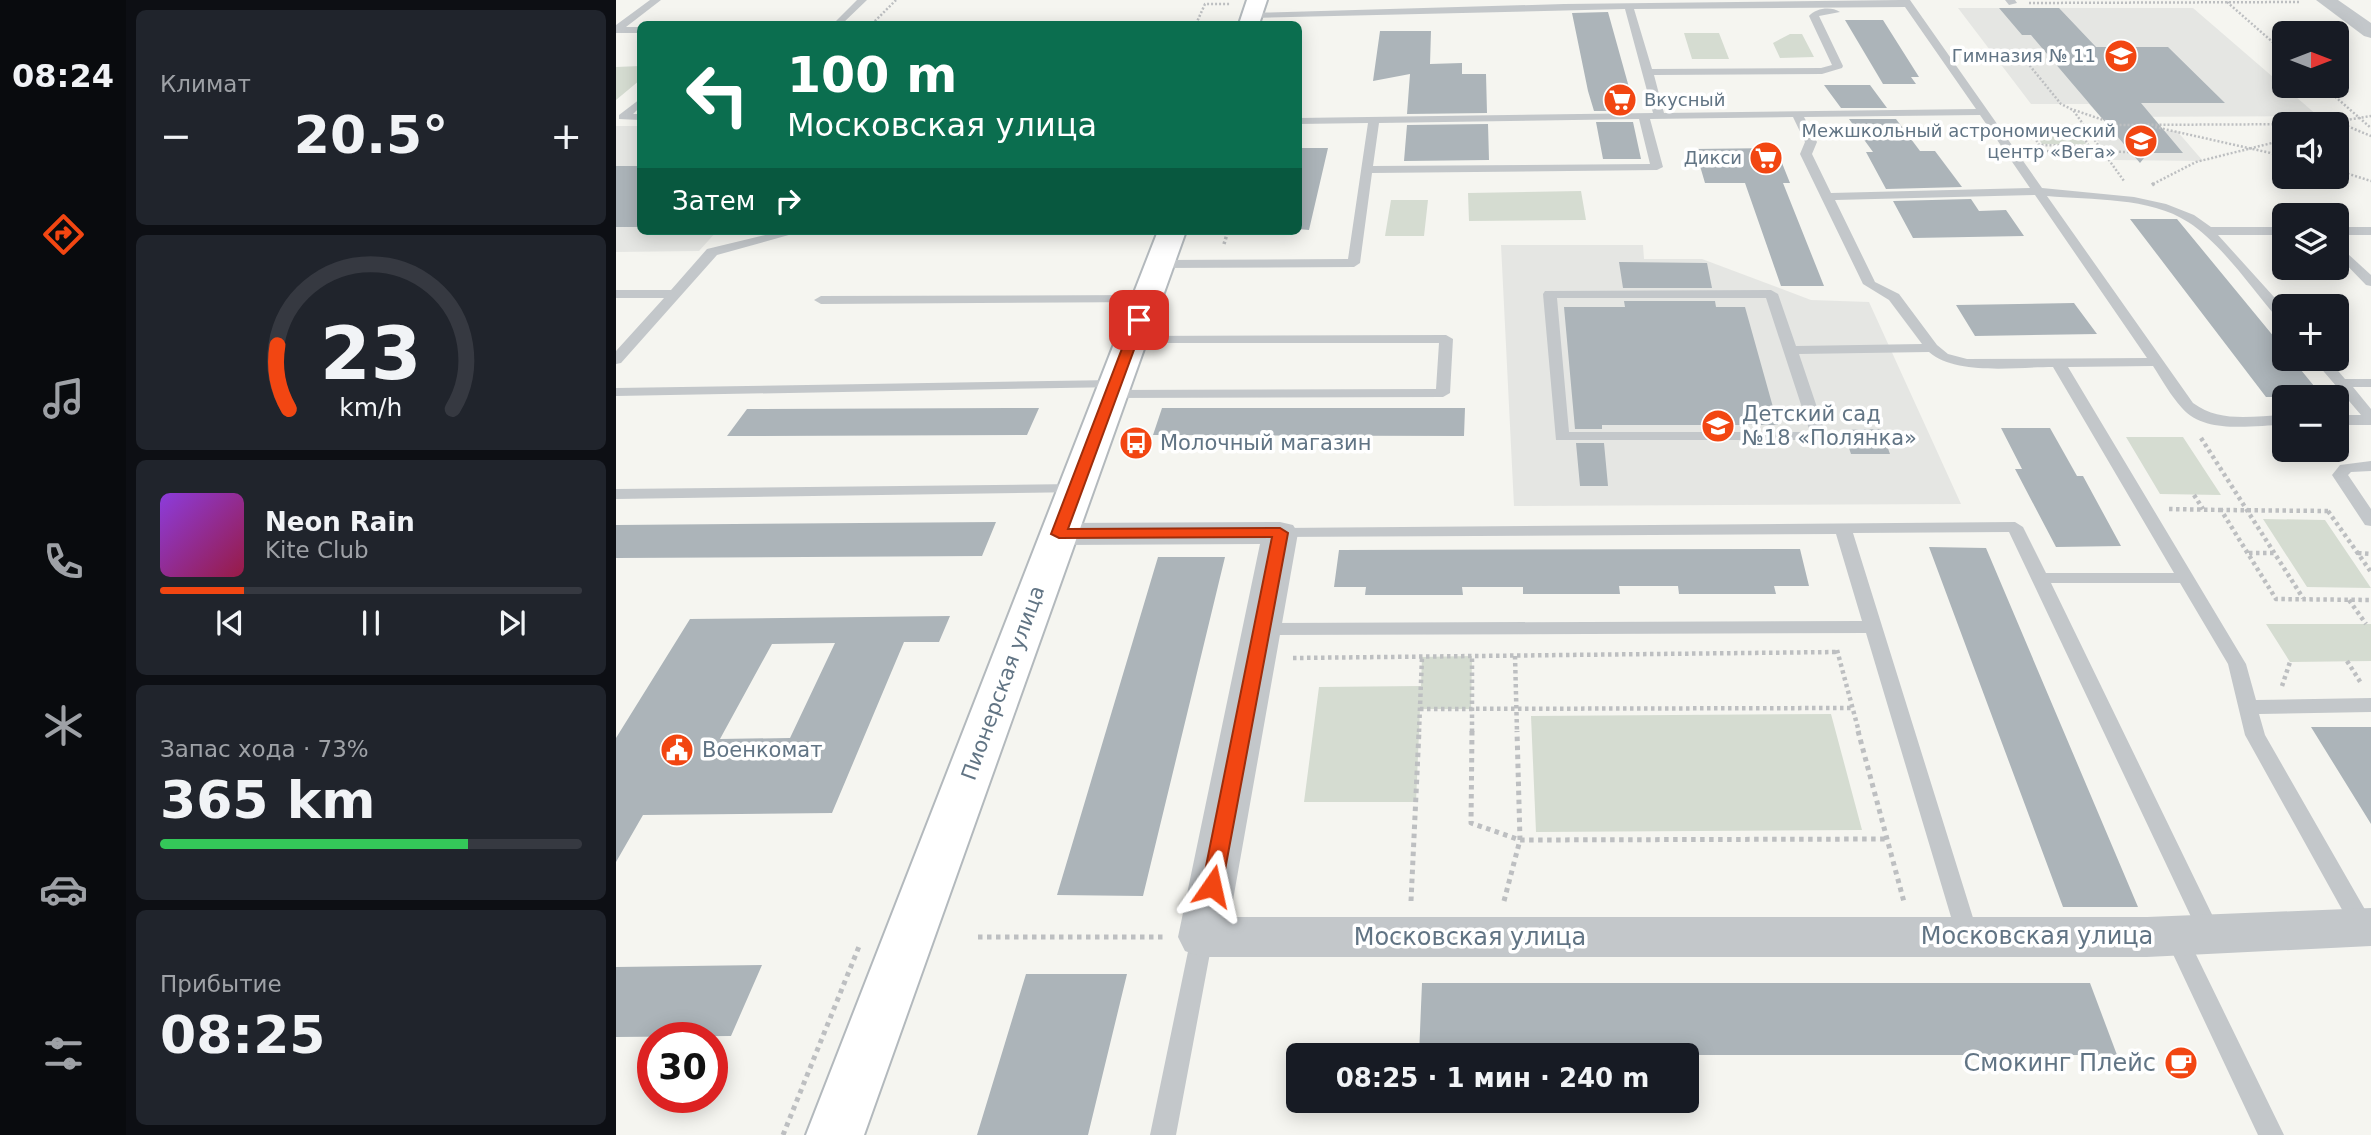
<!DOCTYPE html>
<html lang="ru">
<meta charset="utf-8">
<style>
:root{--surface:#171b24;--page:#20242c;--text:#f1f3f6;--muted:#9ea1a6;--line:#363941;--accent:#f24612}
body{margin:0;font-family:"DejaVu Sans",sans-serif;background:var(--page);color:var(--text);height:100vh;display:flex;flex-direction:column;font-size:26px;white-space:nowrap}
*{box-sizing:border-box;margin:0}
p{font-size:23px;color:var(--muted)}
.icon{flex:none;width:38px;height:38px;fill:none;stroke:currentColor;stroke-width:2;stroke-linecap:round;stroke-linejoin:round}
.map{position:relative;flex:1;overflow:hidden}
.drawer{display:flex;flex-direction:column;gap:10px;padding:10px;background:#0d0f14;width:490px}
.drawer>*{flex:none}
.banner{position:absolute;left:21px;top:21px;width:665px;height:214px;border-radius:10px;box-shadow:0 4px 18px #0003;background:#0b6e4f;color:#fff;overflow:hidden}
.needle{width:46px;rotate:90deg}
.controls{position:absolute;left:1656px;top:21px;display:grid;gap:14px}
.controls a{display:grid;place-items:center;width:77px;height:77px;border-radius:10px;background:var(--surface);box-shadow:0 4px 18px #0003;font-size:35px}
.speed{position:absolute;left:21px;top:1022px;display:flex;gap:14px;font-size:35px;font-weight:700;text-align:center}
.speed>*{display:grid;place-content:center;width:91px;height:91px;border-radius:50%;background:var(--surface);box-shadow:0 4px 18px #0003;line-height:1}
.speed .limit{border:10px solid #d22;background:#fff;color:#111}
.pin{position:absolute;display:grid;place-items:center;width:60px;height:60px;color:#fff;margin:-30px;border-radius:14px;box-shadow:0 4px 10px #0006}
.me{position:absolute;width:77px;margin:-38px;rotate:11deg;stroke-linejoin:round;filter:drop-shadow(0 0 5px #0008)}
.turn{display:flex;align-items:center;gap:24px;height:147px;padding:0 35px;font-size:32px}
.turn .icon{width:91px;height:91px;stroke-width:2.5}
.turn b{display:block;font-size:49px;line-height:60px}
.then{display:flex;align-items:center;height:66px;padding:0 35px;background:#0003;gap:14px;font-size:26px}
.big{font-size:52px;font-weight:600;line-height:1.1}
.drawer .card{flex:1;display:flex;flex-direction:column;justify-content:center;gap:10px;min-width:0;padding:0 24px;border-radius:10px;background:var(--page)}
.drawer .dial{align-items:center;gap:0}
.dial svg{height:182px;overflow:visible;fill:none;stroke:var(--line);stroke-width:7;stroke-linecap:round;text-anchor:middle}
.dial text{fill:var(--text);stroke:none}
.song{display:flex;align-items:center;gap:21px}
.cover{width:84px;height:84px;border-radius:10px;background:linear-gradient(135deg,hsl(270 70% 55%),hsl(340 70% 35%))}
.played{height:7px;border-radius:4px;background:linear-gradient(90deg,var(--accent) 20%,var(--line) 20%)}
.keys{display:flex;justify-content:space-around;direction:ltr}
.heat{display:flex;justify-content:space-between;align-items:center;font-size:38px;direction:ltr}
.charge{height:10px;border-radius:5px;background:linear-gradient(90deg,#34c759 73%,var(--line) 0)}
.trip{position:absolute;left:670px;top:1043px;width:413px;height:70px;border-radius:10px;background:var(--surface);box-shadow:0 4px 18px #0003;font-weight:600;line-height:70px;text-align:center}
main{display:flex;flex:1;min-height:0}
.menu{display:flex;flex-direction:column;width:126px;justify-content:space-around;align-items:center;background:#090b0e;color:var(--muted)}
.menu .icon{width:49px;height:49px}
.menu .current{color:var(--accent)}
.menu b{font-size:32px;color:var(--text)}
.map>svg:first-child{display:block}
.built{fill:#e5e6e3}
.green{fill:#d5dcd1}
.building{fill:#acb4b9;fill-rule:evenodd}
.lines{fill:none;stroke-linecap:round;stroke-linejoin:round}
.secondary-casing{stroke:#b3b9bd;stroke-width:4}
.path-far3{stroke:#bdbfc1;stroke-width:2.5;stroke-dasharray:2 2;stroke-linecap:butt}
.path-far2{stroke:#bdbfc1;stroke-width:3.5;stroke-dasharray:2.5 2.5;stroke-linecap:butt}
.path-far1{stroke:#bdbfc1;stroke-width:4.5;stroke-dasharray:3.5 3.5;stroke-linecap:butt}
.path{stroke:#bdbfc1;stroke-width:5;stroke-dasharray:4.5 4.5;stroke-linecap:butt}
.lane{fill:#c3c7ca;fill-rule:evenodd}
.street{fill:#c3c7ca;fill-rule:evenodd}
.secondary{fill:#fff;fill-rule:evenodd}
.route{fill:#f24612;stroke:#9d2e0c;stroke-width:2}
.labels{text-anchor:middle;stroke-width:7;stroke-linejoin:round;paint-order:stroke}
.far-poi-label{font-size:18px;fill:#617484;stroke:#fff;text-anchor:end}
.poi-label{font-size:21px;fill:#617484;stroke:#fff;text-anchor:start}
.street-label{font-size:21px;fill:#617484;stroke:#fff}
.near-street-label{font-size:24px;fill:#617484;stroke:#fff}
.near-poi-label{font-size:24px;fill:#617484;stroke:#fff;text-anchor:end}
</style>
<main>
<nav class="menu">
<b>08:24</b>
<svg class="icon current" aria-label="directions" viewBox="0 0 24 24"><path d="M12 3l9 9-9 9-9-9zM9 14v-3h6M13 9l2 2-2 2"/></svg>
<svg class="icon" aria-label="music" viewBox="0 0 24 24"><path d="M9 18V5l10-2v13"/><circle cx="6" cy="18" r="3"/><circle cx="16" cy="16" r="3"/></svg>
<svg class="icon" aria-label="phone" viewBox="0 0 24 24"><path d="M5 4h4l2 5-3 2q2 4 5 5l2-3 5 2v4C11 20 4 13 5 4z"/></svg>
<svg class="icon" aria-label="climate" viewBox="0 0 24 24"><path d="M12 3v18M4 7l16 10M4 17L20 7"/></svg>
<svg class="icon" aria-label="car" viewBox="0 0 24 24"><path d="M5 17H2v-5l4-1 3-4h7l3 4 3 1v5h-3M9 17h6M6 11h13"/><circle cx="7" cy="17" r="2"/><circle cx="17" cy="17" r="2"/></svg>
<svg class="icon" aria-label="filters" viewBox="0 0 24 24"><path d="M4 7h16M4 17h16"/><circle cx="9" cy="7" r="2"/><circle cx="15" cy="17" r="2"/></svg>
</nav>
<section class="drawer">
<div class="card"><p>Климат</p>
<div class="heat"><a>−</a><b class="big">20.5°</b><a>+</a></div>
</div>
<div class="card dial"><svg viewBox="0 0 100 80">
<path d="M14 69A42 42 0 1 1 86 69"/>
<path d="M14 69A42 42 0 0 1 9 41" stroke="#f24612"/>
<text x="50" y="56" font-size="32" font-weight="700">23</text>
<text x="50" y="72" font-size="11">km/h</text>
</svg></div>
<div class="card">
<div class="song"><i class="cover"></i><div><b>Neon Rain</b><p>Kite Club</p></div></div>
<div class="played"></div>
<div class="keys"><svg class="icon" aria-label="previous" viewBox="0 0 24 24"><path d="M18 5L8 12l10 7zM5 5v14"/></svg><svg class="icon" aria-label="pause" viewBox="0 0 24 24"><path d="M8 5v14M16 5v14"/></svg><svg class="icon" aria-label="next" viewBox="0 0 24 24"><path d="M6 5l10 7-10 7zM19 5v14"/></svg></div>
</div>
<div class="card"><p>Запас хода · 73%</p><b class="big">365 km</b><div class="charge"></div></div>
<div class="card"><p>Прибытие</p><b class="big">08:25</b></div>
</section>
<div class="map">
<svg width="1755" height="1135" viewBox="0 0 1755 1135">
<rect width="100%" height="100%" fill="#f5f5f0"/>
<path class="built" d="M1342,8h235l125,108 -217,1 -12,-13h-58z
M0,126h24v105h77l-18,20 -83,1z
M1474,131h87l26,30 -91,-1z
M885,245h142l1,14h58l109,41 58,2 92,202 -447,2z"/>
<path class="green" d="M1068,33h35l10,26h-37z
M1174,34h12l12,23 -34,1 -7,-15z
M24,66v14l-24,20v-33z
M1416,128l43,1 11,15h-44z
M965,191l5,29 -117,1 -1,-28z
M775,200h37l-4,36h-39z
M1510,437h57l38,58 -61,-1z
M1647,519l62,1 46,68 -64,-1z
M1650,624h105v37l-81,1z
M856,656l-1,53h-51l-4,93h-112l15,-115 102,-1 1,-29z
M1215,714l31,116 -326,2 -5,-116z"/>
<path class="building" d="M1383,8h60l37,39h72l57,56h-84l42,50h-35l-8,10 -109,-128h-9z
M992,12l22,79h-5l5,20h-36l-6,-20 -16,-78z
M1229,20h38l36,57h-8l5,7h-33z
M764,31h51l-1,33 32,-1v11h24l1,39 -80,1 3,-40 -37,7z
M1208,85h46l17,23h-46z
M1233,119h47l24,32h15l27,36 -76,2 -20,-37h7z
M980,122h37l8,37h-38z
M872,124l1,36 -85,1 3,-36z
M682,148h30l-19,82 -11,-1z
M1160,148l14,35h-7l41,103h-43l-36,-103h-40l-10,-34z
M0,166h24v61h-24z
M1355,199l8,12 27,-1 18,26 -111,2 -20,-37z
M1514,219h47l107,130v10h8l31,38h-57z
M1003,262l88,1 5,25h-89z
M1008,301h91l1,6h29l33,118h-176v4h-27l-11,-122h61z
M1458,303l23,31 -122,2 -19,-31z
M393,408h30l-12,27 -300,1 20,-27z
M546,408h303l-1,28 -311,-1z
M1385,428h49l27,48h6l38,70 -65,1 -41,-78h7z
M1265,429l9,25h-39l-8,-24z
M960,443h28l4,43h-28z
M380,522l-14,34 -366,2v-33z
M1313,547l57,1 152,359h-75z
M1184,549l9,37h-35l2,8h-97l-1,-8h-59l1,8h-97v-7h-61l1,8h-98l1,-8h-32l5,-37z
M542,557h67l-82,339 -86,-1z
M334,616l-11,26h-35l-72,171 -189,2 -27,47v-124l74,-119zM219,643l-45,95 -70,1 52,-95z
M1695,727h60v97z
M146,965l-31,71 -115,1v-70z
M410,974h101l-39,161h-111z
M806,983h668l27,72h-698z"/>
<g class="lines">
<defs>
<path id="secondary" d="M631,0h20l-8,24h-20z
M542,231h28l-322,904h-58z"/>
</defs>
<use href="#secondary" class="secondary-casing"/>
<path class="path-far3" d="M1611,2l57,50
M1413,3l271,-1
M256,24l24,-24
M580,24l9,-20h26
M1401,50l44,54 12,6 51,71
M1707,86l48,42
M1458,110l44,15 210,-1 19,2 24,10
M1718,122l37,-6
M1413,127h48l12,19 -50,-1z
M1539,127l129,29
M1419,151l99,1
M1720,170l35,11
M1537,184l43,-22 88,-22"/>
<path class="path-far2" d="M1536,185l4,-3
M608,244l4,-13"/>
<path class="path-far1" d="M1585,438l102,160
M1578,495l9,14
M1553,509l52,1
M1712,511l-107,-1 55,89 95,1
M1712,511l43,61
M1633,553h26
M1742,553l13,1
M1733,600l17,24
M1221,650l22,82
M899,656l2,76
M677,658l544,-6
M1731,661l14,22
M1666,686l8,-24
M804,709l432,-1
M803,732l3,-75
M856,732v-76"/>
<path class="path" d="M856,731l-1,92 49,17 367,-1
M1242,731l46,171
M795,901l8,-170
M888,901l16,-61 -3,-109
M362,937h185
M167,1135l77,-191"/>
<path class="lane" d="M34,0h11l-35,27h14v6h-24v-8z
M241,0h10l-25,24h-9z
M1284,0h10l132,188 92,9 32,7 28,11 17,12h73v8h-66l66,73v13l-5,-1c-27,-31 -57,-76 -91,-98 -38,-25 -97,-22 -141,-26l146,207c27,20 59,13 91,12v10c-31,0 -79,10 -102,-17 -11,-12 -20,-28 -29,-42l-85,1 178,297 10,36 115,-2v14l-112,2 6,21 106,185v14l-8,2 -8,-3 -110,-198 -17,-71 -48,-81h-129l170,350 -3,7 -8,2 -8,-2 -193,-408 -156,1 126,404 -3,7 -8,2 -8,-2 -3,-7 -91,-304 -604,2 -9,-6 9,-6 600,-2 -26,-87 -562,3 -2,-4 8,-5 735,-6 8,5 23,46h128l-121,-206c-36,0 -96,9 -124,-15l-130,2 28,83 -2,3h-269l-13,-146 2,-3 226,-1 7,4 18,52 126,-2 -33,-44 -26,-16 -63,-130 5,-12 -12,-25 -143,2 13,48 -6,3 -285,3 -12,90 -6,4 -194,1 -6,-4 6,-4 188,-1 20,-136 -70,1v-6l355,-5 -28,-104 -373,9 -5,-3 2,-2 315,-9zM1289,7l71,102 -312,4 -10,-38 168,-1 20,-6 1,-2 -24,-50 21,-4c-9,-6 -24,-4 -31,4l23,49 -11,3 -169,1 -18,-60zM1364,115l50,73 -199,5 -19,-39 5,-12 -13,-25zM1023,119l11,45 -277,2 6,-43zM1419,195l112,163 -180,1 -19,-5 -11,-9 -38,-51 -24,-12 -40,-82zM941,298h209l44,134h-241z
M1389,0h10l2,3 -8,2z
M24,99v8l-7,7h7v6l-21,-1v-4z
M1720,227h35v8h-35z
M166,231h21l-86,24 -96,108 -5,1v-13l48,-53h-48v-8h55l36,-41z
M1720,243l35,32v11l-5,-1 -30,-31z
M531,295l7,4 -2,3 -331,2 -7,-4 7,-4z
M830,335l7,4 -3,54 -7,4 -332,1 -7,-4 7,-4 325,-1 3,-46h-313v-6l5,-1z
M1697,359h15l17,20h26v8h-18l18,22v16h-35v-10h25z
M499,380l7,4 -2,3 -504,9v-8z
M1755,461v10l-20,1 -3,3 23,34v17l-6,-1 -33,-50 8,-10z
M460,484l8,5 -2,3 -466,7v-10z
M1559,926l8,2 101,207h-26l-94,-200 3,-7z
M586,928l8,2 3,7 -37,198h-26l41,-198 3,-7z"/>
<path class="street" d="M1700,0h22l33,23v15l-7,-2z
M664,522l13,3 5,8 -68,384h917l224,-9v38l-224,11h-945l-17,-6 -7,-14 82,-393 -201,1 -13,-3 -5,-8 5,-8 13,-3z"/>
<use href="#secondary" class="secondary"/>
</g>
<path class="route" d="M523,316l6,4 -77,209 212,-1 8,5 -66,353 -3,6 -7,2 -7,-2 -3,-6 70,-349 -213,1 -8,-4 82,-214z"/>
<defs>
<symbol id="school-disc" viewBox="-11 -11 22 22"><circle r="9.5" fill="#f24612" stroke="#fff"/><path d="M0-5L7-2L0 1L-7-2ZM-4 1L0 2.5L4 1V4Q0 6-4 4Z" fill="#fff"/></symbol>
<symbol id="supermarket-disc" viewBox="-11 -11 22 22"><circle r="9.5" fill="#f24612" stroke="#fff"/><path d="M-6-5.5h2.5l.6 2H6L4.5 2H-2.5L-4.4-4H-6ZM-1.5 3.2a1.3 1.3 0 1 0 .1 0ZM3 3.2a1.3 1.3 0 1 0 .1 0Z" fill="#fff"/></symbol>
<symbol id="bus-disc" viewBox="-11 -11 22 22"><circle r="9.5" fill="#f24612" stroke="#fff"/><path d="M-5-6H5V4H4V6H2V4H-2V6H-4V4H-5ZM-3.5-4V0h7V-4ZM-3.5 1.2v1.5H-2V1.2ZM2 1.2v1.5H3.5V1.2Z" fill="#fff"/></symbol>
<symbol id="civic-disc" viewBox="-11 -11 22 22"><circle r="9.5" fill="#f24612" stroke="#fff"/><path d="M-.6-6.5H3V-4.5H.6V-3L4-1V1h2V6H-6V1h2V-1L-.6-3ZM-1.2 2.5V6h2.4V2.5Z" fill="#fff"/></symbol>
<symbol id="cafe-disc" viewBox="-11 -11 22 22"><circle r="9.5" fill="#f24612" stroke="#fff"/><path d="M-5.5-4.5H6V0H3Q3 3.5 0 3.5H-2.5Q-5.5 3.5-5.5 0ZM3-3.2v2h1.7v-2ZM-6 4.5H4V6H-6Z" fill="#fff"/></symbol>
</defs>
<g fill-rule="evenodd">
<use href="#school-disc" x="1486" y="37" width="38" height="38"/>
<use href="#supermarket-disc" x="985" y="81" width="38" height="38"/>
<use href="#school-disc" x="1506" y="122" width="38" height="38"/>
<use href="#supermarket-disc" x="1131" y="139" width="38" height="38"/>
<use href="#school-disc" x="1083" y="407" width="38" height="38"/>
<use href="#bus-disc" x="501" y="424" width="38" height="38"/>
<use href="#civic-disc" x="42" y="731" width="38" height="38"/>
<use href="#cafe-disc" x="1546" y="1044" width="38" height="38"/>
</g>
<g class="labels">
<g class="far-poi-label">
<text x="1480" y="62">Гимназия № 11</text>
<text x="1028" y="106" text-anchor="start">Вкусный</text>
<text x="1500" y="137">Межшкольный астрономический<tspan x="1500" dy="21">центр «Вега»</tspan></text>
<text x="1126" y="164">Дикси</text>
</g>
<g class="poi-label">
<text x="1126" y="421">Детский сад<tspan x="1126" dy="24">№18 «Полянка»</tspan></text>
<text x="544" y="450">Молочный магазин</text>
<text x="86" y="757">Военкомат</text>
</g>
<g class="street-label">
<text transform="translate(387 683) rotate(-70)" y="7">Пионерская улица</text>
</g>
<g class="near-street-label">
<text x="1421" y="944">Московская улица</text>
<text x="854" y="945">Московская улица</text>
</g>
<g class="near-poi-label">
<text x="1540" y="1071">Смокинг Плейс</text>
</g>
</g>
</svg>
<div class="controls">
<a><svg class="needle" viewBox="-14 -14 28 28"><path d="M0-13l5 13h-10z" fill="#e53935"/><path d="M0 13l5-13h-10z" fill="#9ea1a6"/></svg></a>
<a><svg class="icon" aria-label="sound" viewBox="0 0 24 24"><path d="M4 9h4l5-4v14l-5-4H4zM17 9q2 3 0 6"/></svg></a>
<a><svg class="icon" aria-label="layers" viewBox="0 0 24 24"><path d="M12 4l9 5-9 5-9-5zM3 14l9 5 9-5"/></svg></a>
<a>+</a>
<a>−</a>
</div>
<div class="speed"><div class="limit">30</div></div>
<div class="pin" style="left:523px;top:320px;background:#d93025"><svg class="icon" aria-label="arrive" viewBox="0 0 24 24"><path d="M6 21V4h12l-3 4 3 4H6"/></svg></div>
<svg class="me" style="left:596px;top:886px" viewBox="-20 -20 40 40"><path d="M0-17L14 15 0 8-14 15z" fill="#f24612" stroke="#fff" stroke-width="4"/></svg>
<div class="trip">08:25 · 1 мин · 240 m</div>
<div class="banner">
<div class="turn"><svg class="icon" aria-label="left" viewBox="0 0 24 24"><path d="M17 20v-9H6M10 6l-5 5 5 5"/></svg><div><b>100 m</b>Московская улица</div></div>
<div class="then">Затем<svg class="icon" aria-label="right" viewBox="0 0 24 24"><path d="M7 20v-9h11M14 6l5 5-5 5"/></svg></div>
</div>
</div>
</main>
